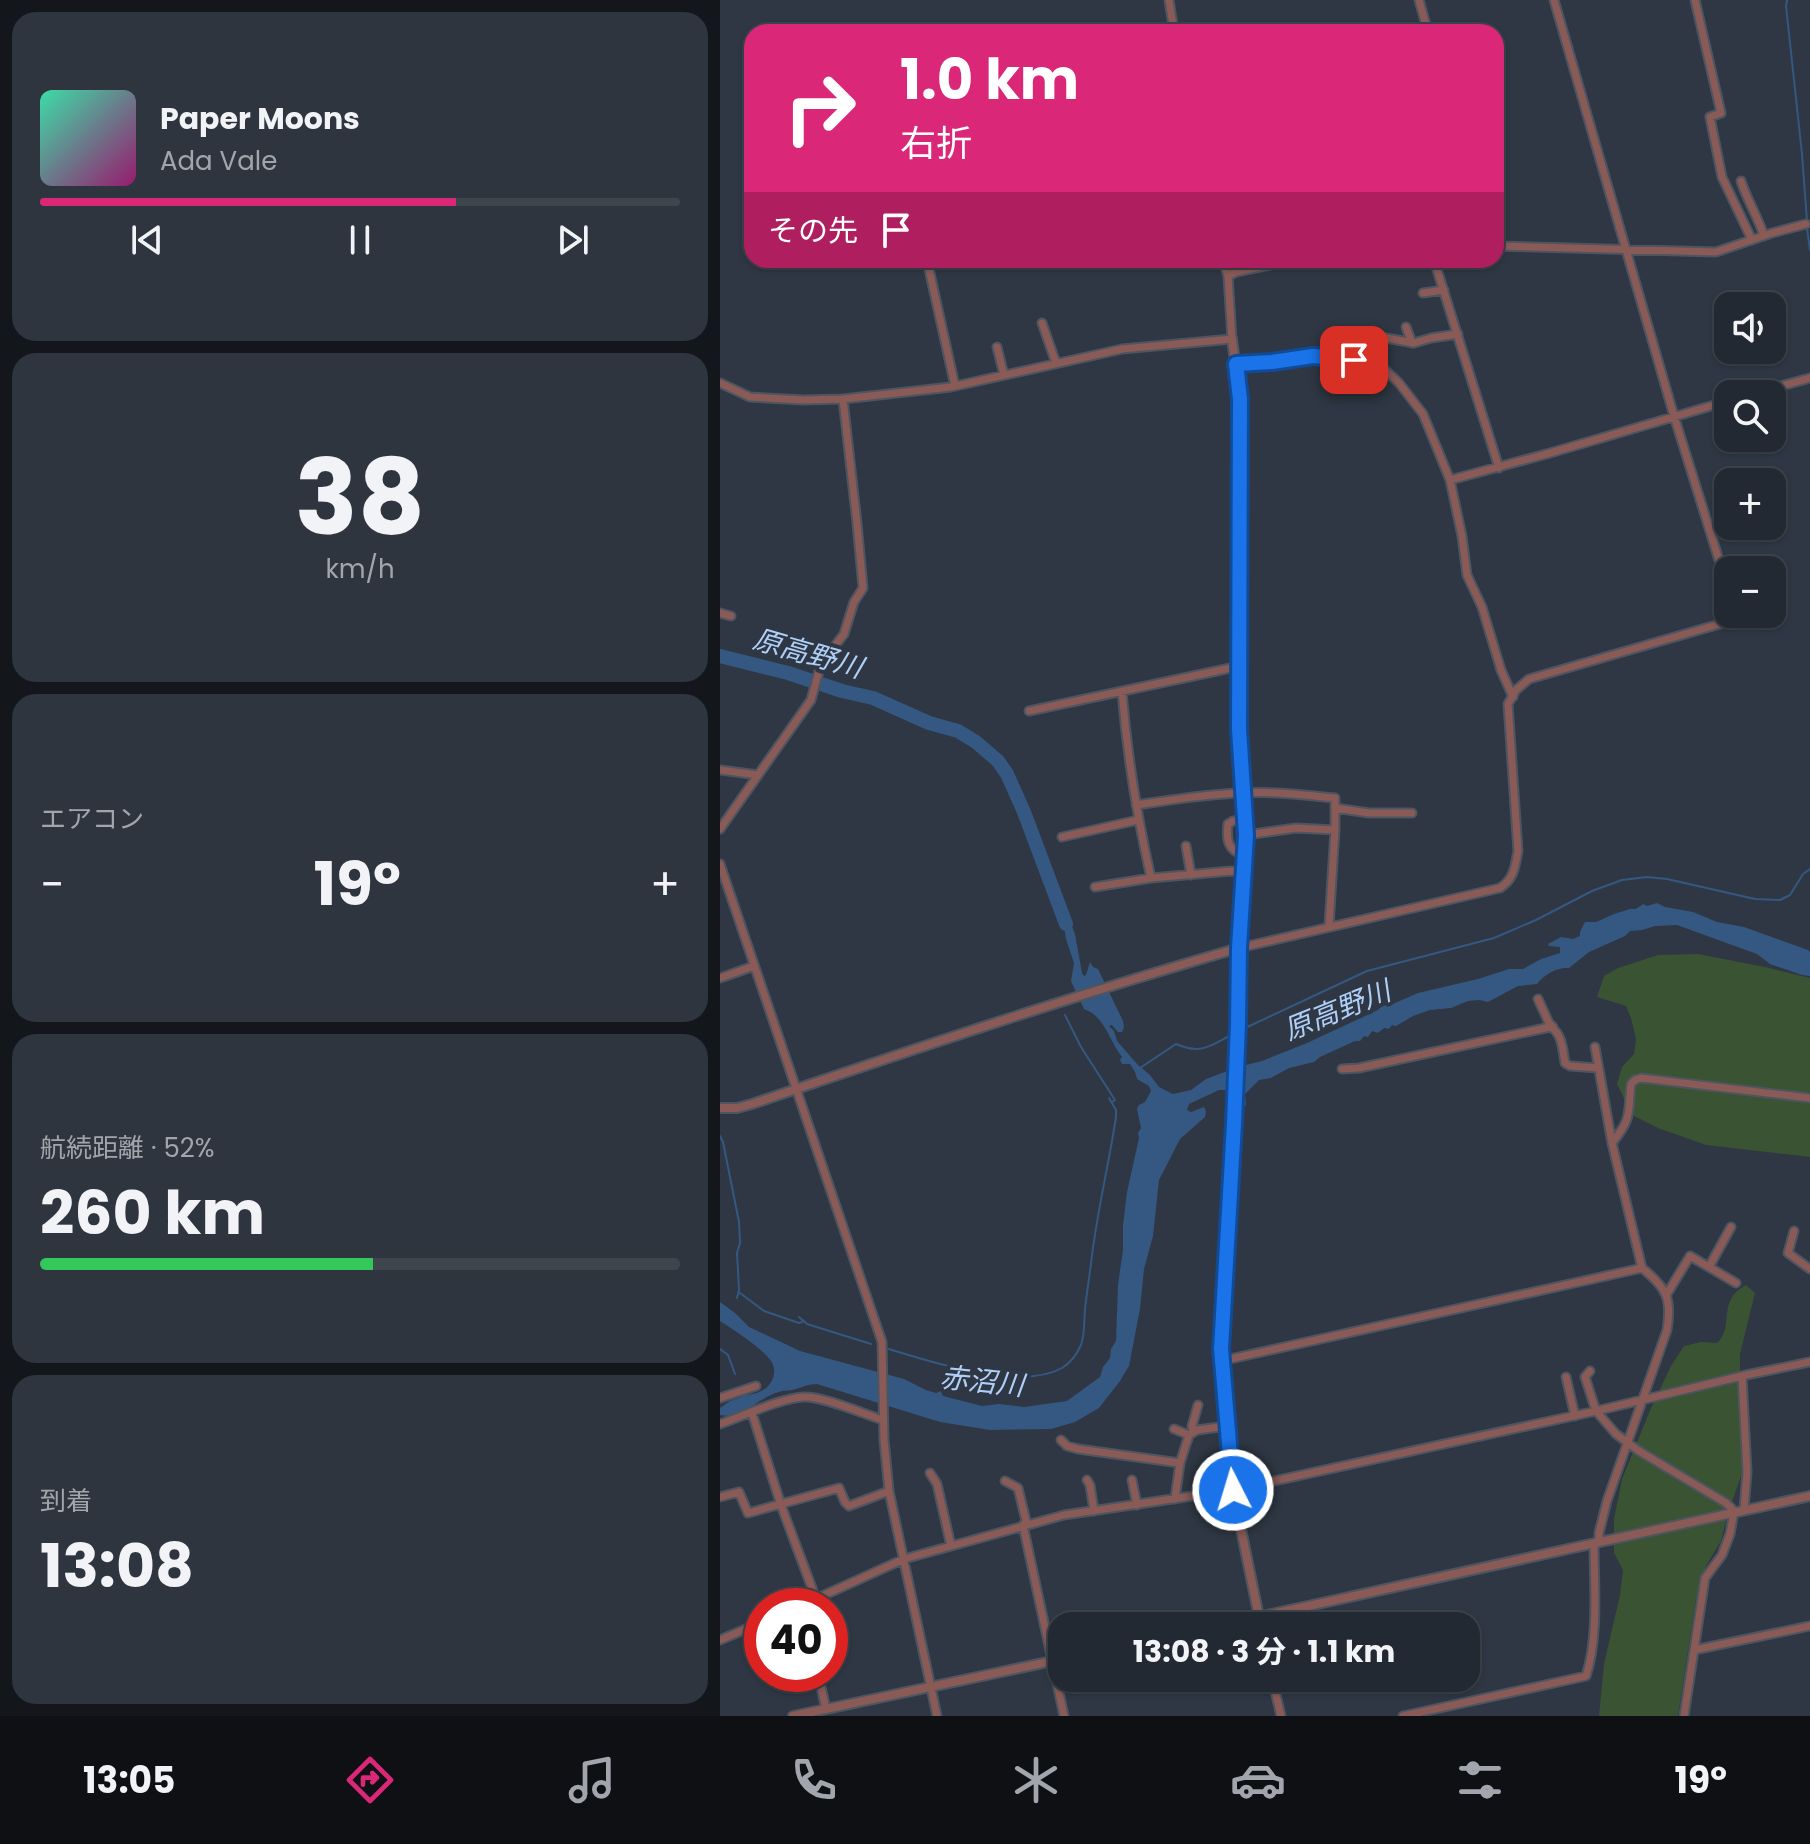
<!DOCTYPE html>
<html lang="ja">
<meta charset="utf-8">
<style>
:root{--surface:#222932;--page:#2e353e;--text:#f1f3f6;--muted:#a2a6ac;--line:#3f454d;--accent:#db2777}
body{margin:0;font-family:Poppins,"Noto Sans JP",sans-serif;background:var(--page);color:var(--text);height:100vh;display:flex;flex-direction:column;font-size:30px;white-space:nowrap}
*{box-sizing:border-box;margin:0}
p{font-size:26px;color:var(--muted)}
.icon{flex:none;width:44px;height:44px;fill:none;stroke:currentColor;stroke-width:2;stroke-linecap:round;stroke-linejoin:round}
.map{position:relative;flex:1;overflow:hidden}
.sheet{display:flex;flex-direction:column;gap:12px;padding:12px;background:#13171c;width:720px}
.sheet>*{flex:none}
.banner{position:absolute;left:24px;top:24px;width:760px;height:244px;border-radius:24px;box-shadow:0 2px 6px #0004,0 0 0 2px var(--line);background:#db2777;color:#fff;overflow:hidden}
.buttons{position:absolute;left:994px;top:292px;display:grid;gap:16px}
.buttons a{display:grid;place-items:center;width:72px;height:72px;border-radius:16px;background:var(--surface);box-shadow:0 2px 6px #0004,0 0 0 2px var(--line);font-size:40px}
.speed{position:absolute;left:24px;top:1588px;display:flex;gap:16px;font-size:40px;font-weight:700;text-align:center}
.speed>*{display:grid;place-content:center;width:104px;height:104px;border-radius:50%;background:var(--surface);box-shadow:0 2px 6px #0004,0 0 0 2px var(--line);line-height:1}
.speed .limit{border:12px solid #d22;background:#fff;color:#111}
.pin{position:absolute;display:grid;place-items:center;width:68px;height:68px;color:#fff;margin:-34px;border-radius:16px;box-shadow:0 4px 12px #0006}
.me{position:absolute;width:88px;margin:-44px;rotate:355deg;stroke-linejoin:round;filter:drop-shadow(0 0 6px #0008)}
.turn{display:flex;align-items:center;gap:28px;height:168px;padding:0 24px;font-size:36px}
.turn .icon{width:104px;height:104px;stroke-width:2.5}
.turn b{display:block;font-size:56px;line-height:68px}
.then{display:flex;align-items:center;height:76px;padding:0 24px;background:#0003;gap:16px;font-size:30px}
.big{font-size:60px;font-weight:700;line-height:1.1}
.sheet .widget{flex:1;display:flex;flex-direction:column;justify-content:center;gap:12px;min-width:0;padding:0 28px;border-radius:24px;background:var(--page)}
.sheet .dial{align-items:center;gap:0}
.dial b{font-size:104px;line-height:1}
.song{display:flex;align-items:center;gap:24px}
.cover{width:96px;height:96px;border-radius:12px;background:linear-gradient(135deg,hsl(160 70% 55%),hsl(320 70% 35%))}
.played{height:8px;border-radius:4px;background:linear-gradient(90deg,var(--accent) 65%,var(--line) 65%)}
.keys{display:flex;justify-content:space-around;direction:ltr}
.heat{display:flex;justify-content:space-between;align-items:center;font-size:44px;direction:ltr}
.charge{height:12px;border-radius:6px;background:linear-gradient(90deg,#34c759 52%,var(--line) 0)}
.trip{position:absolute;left:328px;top:1612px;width:432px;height:80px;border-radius:24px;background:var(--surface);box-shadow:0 2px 6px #0004,0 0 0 2px var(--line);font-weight:700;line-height:80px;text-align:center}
.menu{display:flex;height:128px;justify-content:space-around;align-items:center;background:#0e1014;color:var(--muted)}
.menu .icon{width:56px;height:56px}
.menu .selected{color:var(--accent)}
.menu b{font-size:36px;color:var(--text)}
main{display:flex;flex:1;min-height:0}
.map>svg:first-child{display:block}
.green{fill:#3a5332}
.water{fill:#355882}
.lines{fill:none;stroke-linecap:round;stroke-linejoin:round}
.stream{stroke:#355882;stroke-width:2}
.river{stroke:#355882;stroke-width:14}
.minor-casing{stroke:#4c5560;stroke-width:11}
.tertiary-casing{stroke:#4c5560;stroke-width:12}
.minor{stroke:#8a5a57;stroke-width:7}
.tertiary{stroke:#8a5a57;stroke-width:8}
.route-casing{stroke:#114b97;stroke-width:20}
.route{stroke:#1a73e8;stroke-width:14}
.labels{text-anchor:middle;stroke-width:8;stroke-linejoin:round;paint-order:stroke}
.water-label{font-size:28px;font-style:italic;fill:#afcff7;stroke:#2e3743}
</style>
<main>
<section class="sheet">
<div class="widget">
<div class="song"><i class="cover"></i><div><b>Paper Moons</b><p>Ada Vale</p></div></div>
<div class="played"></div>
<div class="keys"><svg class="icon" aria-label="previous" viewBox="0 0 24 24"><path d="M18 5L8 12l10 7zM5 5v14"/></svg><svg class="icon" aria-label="pause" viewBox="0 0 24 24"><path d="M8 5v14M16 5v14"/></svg><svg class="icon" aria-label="next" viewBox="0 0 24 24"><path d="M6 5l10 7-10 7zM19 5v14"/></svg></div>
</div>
<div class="widget dial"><b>38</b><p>km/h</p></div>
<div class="widget"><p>エアコン</p>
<div class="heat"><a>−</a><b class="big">19°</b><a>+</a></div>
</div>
<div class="widget"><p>航続距離 · 52%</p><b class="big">260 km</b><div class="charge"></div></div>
<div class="widget"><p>到着</p><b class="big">13:08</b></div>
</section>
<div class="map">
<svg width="1090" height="1716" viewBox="0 0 1090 1716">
<rect width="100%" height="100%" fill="#2e3743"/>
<path class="green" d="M978,954l67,13 45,11v179l-104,-12 -48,-17 -26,-13 -15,-31 5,-17 12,-13 2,-15 -5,-21 -5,-12 -29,-9 7,-21 14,-8 40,-13z
M1026,1285l9,8 -15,61v74l5,37 -17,48 -7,28 -15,25 -10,34 -18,116h-79l5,-52 16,-69 3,-25 -9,-17v-34l8,-40 29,-71 20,-42 13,-20 17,-4 16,1c18,-16 -1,-43 29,-58z"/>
<path class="water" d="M334,899l16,22 5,13 7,39 2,3 2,-1 4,-13 3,5 5,2 25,52 1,6 -2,5h-4l-6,-7 -3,1 5,5 3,10 21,24 12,10 9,12 14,7 18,-4 15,-11 32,-12 24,-6 45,-18 71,-33 4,-4 13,-3 23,-10 60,-14 31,-10h14l18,-10 19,-6v-6l-11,-1 -1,-2 13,-7 12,2 7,-3v-4l5,-10h11l18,-8 16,-5h6l7,-5 4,2 10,-3 8,4 28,5 24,10 27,5 64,23 2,2v24l-8,-1 -32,-11 -13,-10 -80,-29 -22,1 -13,4 -12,1 -5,5 -36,16 -20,16c-11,-1 -25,6 -32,16l-19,2 -30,16 -9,-2 -11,1 -17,7 -21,2 -17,6 -17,10 -4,-1 -3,4 -5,-1 -6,5 -6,-2 -4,6 -4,-1 -4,5h-5l-35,16 -6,5 -25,6 -18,10 -12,2 -14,14 1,11 -8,3 -12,-18h-7l-30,14 -2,6 4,2 13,-5 2,4 -1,6 -25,22 -21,41 -6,56 -9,33 -4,40 -11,57 -9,15 -21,27 -24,14 -24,7 -61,1 -50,-8 -123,-38c-10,0 -16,4 -25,6 -4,1 -9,0 -13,2 -21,5 -36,28 -59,23v-7l10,-7 11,-4v-2c8,0 22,-2 28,-10 6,-7 7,-17 2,-24 -9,-13 -37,-31 -51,-40v-19l15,11 14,14 51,24 104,28 22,11 10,3 5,-2 2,5 39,10 17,-2 25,3 43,-6 33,-24 3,-10 7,-9 1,-9 5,-8 2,-56 5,-35v-25l4,-33 12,-54 -1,-5 3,-5 -4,-19 2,-4 6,-3 6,-11 -2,-5 -12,-7 -2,-7 -5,-8h-8l-2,-4 2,-3c-13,-16 -17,-41 -38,-48l-13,-28 3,-18 -8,-24 -3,-18z"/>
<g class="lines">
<path class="stream" d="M1067,0l-1,6 16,148 5,67
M1087,228l3,22
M345,1015l16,32 34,53 -3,2
M523,1029l124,-58 127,-33 42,-18 56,-29 30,-11 25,-3 20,2 88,20 25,1 10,-5 13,-21 7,-5
M420,1068l36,-24c26,11 34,2 57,-10
M0,1136l3,6 16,80 1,21 -3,10 2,37 -2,8
M20,1293l24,18 35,12 3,-1
M79,1317l8,7 64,20
M0,1349l8,6 7,19
M169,1349c42,13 132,42 173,19 8,-5 15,-14 19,-23 4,-11 3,-25 4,-36 2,-18 5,-36 7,-54 6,-47 17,-92 24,-138v-7l-7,-12"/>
<path class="river" d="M0,656l68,17 54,18 31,7 56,25 29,8 18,11 22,19 9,13 17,38 42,112"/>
<defs>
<path id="minor" d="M449,0l5,32
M699,0l9,32
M834,0l120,416 54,173
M975,0l26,113 -11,4 12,60 30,63
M1021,181c6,19 17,36 23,55
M776,246l220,6 56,-19 34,-9
M207,260l28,126
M503,260l5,16
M714,260l65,208
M703,293l21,-3
M322,323l14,40
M686,327l6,16
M655,336l39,7 17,-5 27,-4
M277,347l7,28
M516,364l36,-2 41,-6 51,3 15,5 20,19 24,31 27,66 12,56 5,39 15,32 19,63 12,27
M0,383l30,14 53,3 40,-1 108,-12 171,-38 110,-10 -4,-63 8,-4 59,-12
M1032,394l58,-16
M730,480l100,-27 178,-52
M0,613l11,3
M402,691c5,64 15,125 29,187
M309,711l211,-45
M0,770l38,5
M416,805c35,-5 70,-11 105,-12 32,-2 63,2 94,5v32l-6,96
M615,808l34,5h43
M0,829l91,-129 10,-36 23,-30 10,-32 9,-14 -6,-65 -14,-124
M526,835l50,-7 39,2
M342,837l76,-17
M466,846l5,29
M525,856c-17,-5 -19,-16 -17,-32l5,-3 12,-1
M0,864l162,478 2,98 5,51 48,225
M375,887l56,-9 80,-7 13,1
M519,948l261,-60c14,-9 15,-21 18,-37l-10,-147 8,-14 13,-11 208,-60 -1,-5
M0,978l34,-12
M818,999l11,24 4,4
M622,1069l17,-1 191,-41c12,5 13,24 15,36l5,3 28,2
M892,1143c20,-25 16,-28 19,-59l4,-4 6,-2 169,20
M1074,1231l-6,22 22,16
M989,1267l22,-40
M947,1294l23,-38 46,27
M501,1361l421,-93 -30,-125 -17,-96
M870,1371l-5,6 11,34 150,-36 64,-13
M1022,1376l5,96 -3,38
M846,1377l9,39
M0,1398l36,-12
M32,1413l29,92 35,94
M0,1424c23,-8 61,-26 84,-27 18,-1 60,17 79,23
M454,1429l15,6
M473,1431l-1,-5 6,-21
M341,1440l6,6 11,3 102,14
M210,1473l7,11 14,62
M367,1480l3,5 4,26
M412,1480l5,25
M285,1481l13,7 9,37
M0,1497l19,-5 9,21 91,-25 6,14 4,4 40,-15
M455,1499l5,-36 9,-28 8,-5 30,-4
M303,1525l41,191
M879,1542v-9l8,-32 60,-171c5,-31 0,-42 -25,-62
M80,1606l104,-47 160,-44 169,-25 363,-79 20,23 23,17 87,52 8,8 -4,23 -8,21 -17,23 -21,138
M0,1640l42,-18
M974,1650l116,-24
M98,1674l8,35
M552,1678l9,38
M683,1716l183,-40c13,-39 8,-92 8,-133"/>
<path id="tertiary" d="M512,339l8,60 -1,330 7,106 -7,113 -1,76 -4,100 -13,225 12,141 26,127
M0,1108h17l15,-4c162,-55 323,-109 487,-156
M497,1626l593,-130
M73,1716l269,-57"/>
</defs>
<use href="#minor" class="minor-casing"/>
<use href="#tertiary" class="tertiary-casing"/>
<use href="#minor" class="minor"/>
<use href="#tertiary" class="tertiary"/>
</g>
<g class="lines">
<defs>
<path id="route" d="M513,1490l-12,-141 13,-225 4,-100 1,-76 7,-113 -7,-106 1,-330 -4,-35 36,-2 41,-6 41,4"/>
</defs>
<use href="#route" class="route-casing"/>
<use href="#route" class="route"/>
</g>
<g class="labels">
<g class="water-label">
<text transform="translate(88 653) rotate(16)" y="10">原高野川</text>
<text transform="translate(617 1010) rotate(-22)" y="10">原高野川</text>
<text transform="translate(262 1381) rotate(6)" y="10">赤沼川</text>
</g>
</g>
</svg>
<div class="buttons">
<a><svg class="icon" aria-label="sound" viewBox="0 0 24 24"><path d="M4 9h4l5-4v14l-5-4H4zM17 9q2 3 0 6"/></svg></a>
<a><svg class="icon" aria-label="search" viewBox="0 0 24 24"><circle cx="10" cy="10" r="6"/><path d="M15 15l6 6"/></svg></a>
<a>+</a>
<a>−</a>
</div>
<div class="speed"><div class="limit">40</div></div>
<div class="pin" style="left:634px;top:360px;background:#d93025"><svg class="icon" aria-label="arrive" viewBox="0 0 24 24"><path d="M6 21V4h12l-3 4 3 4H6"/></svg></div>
<svg class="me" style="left:513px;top:1490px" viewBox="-20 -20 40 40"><circle r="17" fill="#1a73e8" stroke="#fff" stroke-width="3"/><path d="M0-11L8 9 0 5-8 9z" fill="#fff"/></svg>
<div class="trip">13:08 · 3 分 · 1.1 km</div>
<div class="banner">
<div class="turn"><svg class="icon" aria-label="right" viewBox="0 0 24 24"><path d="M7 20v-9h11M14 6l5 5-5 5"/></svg><div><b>1.0 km</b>右折</div></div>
<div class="then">その先<svg class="icon" aria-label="arrive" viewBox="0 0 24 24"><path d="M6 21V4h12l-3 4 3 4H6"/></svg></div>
</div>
</div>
</main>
<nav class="menu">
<b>13:05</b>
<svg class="icon selected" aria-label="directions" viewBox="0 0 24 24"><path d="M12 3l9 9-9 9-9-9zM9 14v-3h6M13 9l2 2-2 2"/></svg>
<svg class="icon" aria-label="music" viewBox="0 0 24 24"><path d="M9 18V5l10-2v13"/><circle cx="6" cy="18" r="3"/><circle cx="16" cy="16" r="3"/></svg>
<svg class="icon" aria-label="phone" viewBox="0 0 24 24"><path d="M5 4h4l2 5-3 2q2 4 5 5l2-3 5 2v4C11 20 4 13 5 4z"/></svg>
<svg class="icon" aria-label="climate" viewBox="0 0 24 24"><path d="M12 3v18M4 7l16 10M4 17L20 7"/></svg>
<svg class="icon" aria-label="car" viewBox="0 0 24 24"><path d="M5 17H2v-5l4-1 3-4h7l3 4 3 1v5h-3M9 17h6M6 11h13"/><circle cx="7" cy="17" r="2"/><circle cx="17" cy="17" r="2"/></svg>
<svg class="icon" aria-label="filters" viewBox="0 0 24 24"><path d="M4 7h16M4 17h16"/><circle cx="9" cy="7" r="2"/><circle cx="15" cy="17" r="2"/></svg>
<b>19°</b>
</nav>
